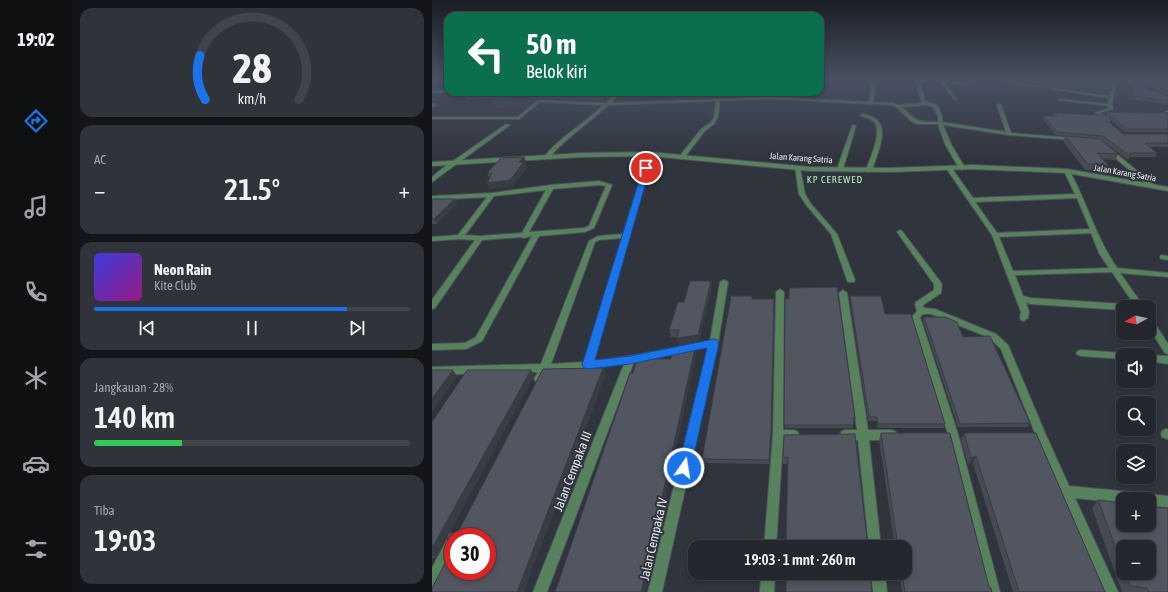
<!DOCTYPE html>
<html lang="id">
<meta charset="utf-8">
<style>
:root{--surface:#24272e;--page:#30333a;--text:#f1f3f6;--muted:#a3a5aa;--line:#41444a;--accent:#1a73e8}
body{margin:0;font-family:"Asap Condensed",sans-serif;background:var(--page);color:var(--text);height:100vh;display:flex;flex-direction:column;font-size:15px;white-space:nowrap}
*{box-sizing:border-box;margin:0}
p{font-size:13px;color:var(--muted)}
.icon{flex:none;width:22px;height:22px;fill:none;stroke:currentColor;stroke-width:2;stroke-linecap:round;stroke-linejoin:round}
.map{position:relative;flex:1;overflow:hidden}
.drawer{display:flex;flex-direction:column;gap:8px;padding:8px;background:#141519;width:360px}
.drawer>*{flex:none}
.top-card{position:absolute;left:12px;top:12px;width:380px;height:84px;border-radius:12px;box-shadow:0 2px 6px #0003,0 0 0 1px var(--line);background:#0b6e4f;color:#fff;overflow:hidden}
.needle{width:26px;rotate:262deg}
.controls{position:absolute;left:684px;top:300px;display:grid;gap:8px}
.controls a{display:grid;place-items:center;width:40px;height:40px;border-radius:8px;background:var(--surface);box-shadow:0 2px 6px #0003,0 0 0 1px var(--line);font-size:20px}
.speed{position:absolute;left:12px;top:528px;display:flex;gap:8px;font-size:20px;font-weight:700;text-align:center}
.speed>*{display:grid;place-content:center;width:52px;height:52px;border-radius:50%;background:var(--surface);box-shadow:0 2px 6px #0003,0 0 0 1px var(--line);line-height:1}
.speed .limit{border:6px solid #d22;background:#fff;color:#111}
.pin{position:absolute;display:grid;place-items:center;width:34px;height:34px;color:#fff;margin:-17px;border:2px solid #fff;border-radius:50%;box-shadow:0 1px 4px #0007}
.me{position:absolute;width:44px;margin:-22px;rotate:13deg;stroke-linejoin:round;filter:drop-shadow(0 0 3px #0008)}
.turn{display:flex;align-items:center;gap:14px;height:84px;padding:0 16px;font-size:18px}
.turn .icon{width:52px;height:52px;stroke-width:2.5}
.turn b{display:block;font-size:28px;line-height:34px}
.big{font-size:30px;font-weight:600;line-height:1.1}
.drawer .widget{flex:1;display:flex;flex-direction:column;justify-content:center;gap:6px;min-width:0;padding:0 14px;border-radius:12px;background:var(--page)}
.drawer .dial{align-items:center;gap:0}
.dial svg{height:104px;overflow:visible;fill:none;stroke:var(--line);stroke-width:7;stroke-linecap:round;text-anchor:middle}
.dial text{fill:var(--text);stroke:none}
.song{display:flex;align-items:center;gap:12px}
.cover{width:48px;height:48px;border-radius:6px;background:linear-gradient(135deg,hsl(240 70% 55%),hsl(310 70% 35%))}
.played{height:4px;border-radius:2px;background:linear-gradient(90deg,var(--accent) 80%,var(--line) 80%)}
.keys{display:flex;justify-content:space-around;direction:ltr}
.heat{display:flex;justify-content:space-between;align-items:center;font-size:22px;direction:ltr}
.charge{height:6px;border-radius:3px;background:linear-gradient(90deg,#34c759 28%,var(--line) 0)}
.trip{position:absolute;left:256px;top:540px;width:224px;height:40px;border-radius:12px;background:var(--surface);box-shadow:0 2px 6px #0003,0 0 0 1px var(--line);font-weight:600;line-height:40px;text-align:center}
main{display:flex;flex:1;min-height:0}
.dock{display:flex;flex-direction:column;width:72px;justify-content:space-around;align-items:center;background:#0e1012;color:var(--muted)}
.dock .icon{width:28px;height:28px}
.dock .active{color:var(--accent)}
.dock b{font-size:18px;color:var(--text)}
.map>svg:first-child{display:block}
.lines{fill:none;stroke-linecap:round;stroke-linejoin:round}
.minor-casing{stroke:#4d5159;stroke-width:2}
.tertiary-casing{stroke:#4d5159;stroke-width:2}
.minor{fill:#58825e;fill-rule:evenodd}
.tertiary{fill:#58825e;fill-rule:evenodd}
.wall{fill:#474a53;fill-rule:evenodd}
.shaded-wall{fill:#393c43}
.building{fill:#525660;stroke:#393c43;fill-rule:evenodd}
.route{fill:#1a73e8;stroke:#114b97}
.labels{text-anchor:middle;stroke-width:4;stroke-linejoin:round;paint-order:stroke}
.far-street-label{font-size:9px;fill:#e4e7ed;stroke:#30343d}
.far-neighbourhood-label{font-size:10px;letter-spacing:1px;fill:#b2f3bb;stroke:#30343d}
.near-street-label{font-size:13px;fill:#e4e7ed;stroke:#30343d}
</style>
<main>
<nav class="dock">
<b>19:02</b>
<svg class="icon active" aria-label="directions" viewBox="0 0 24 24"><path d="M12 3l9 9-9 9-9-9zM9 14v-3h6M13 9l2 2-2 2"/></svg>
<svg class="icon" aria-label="music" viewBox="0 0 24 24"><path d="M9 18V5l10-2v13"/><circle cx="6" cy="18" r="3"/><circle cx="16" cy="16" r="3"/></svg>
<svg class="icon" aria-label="phone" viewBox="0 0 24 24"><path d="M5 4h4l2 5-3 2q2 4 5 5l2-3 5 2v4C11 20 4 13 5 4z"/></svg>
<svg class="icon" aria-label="climate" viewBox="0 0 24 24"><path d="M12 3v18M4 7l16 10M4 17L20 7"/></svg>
<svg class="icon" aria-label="car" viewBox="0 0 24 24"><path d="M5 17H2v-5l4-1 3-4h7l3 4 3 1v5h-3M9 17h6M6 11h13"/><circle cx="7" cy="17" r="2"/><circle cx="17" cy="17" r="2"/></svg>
<svg class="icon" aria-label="filters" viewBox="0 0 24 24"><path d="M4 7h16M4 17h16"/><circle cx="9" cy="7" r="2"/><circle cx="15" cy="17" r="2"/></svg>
</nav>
<section class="drawer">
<div class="widget dial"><svg viewBox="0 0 100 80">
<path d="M14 69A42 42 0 1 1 86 69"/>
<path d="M14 69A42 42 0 0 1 10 35" stroke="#1a73e8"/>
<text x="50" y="56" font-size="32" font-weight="700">28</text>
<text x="50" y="72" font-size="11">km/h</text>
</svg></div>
<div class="widget"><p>AC</p>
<div class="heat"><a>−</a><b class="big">21.5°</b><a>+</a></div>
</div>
<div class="widget">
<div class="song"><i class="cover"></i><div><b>Neon Rain</b><p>Kite Club</p></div></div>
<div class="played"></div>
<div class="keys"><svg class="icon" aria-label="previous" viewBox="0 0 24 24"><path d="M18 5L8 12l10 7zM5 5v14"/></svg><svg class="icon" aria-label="pause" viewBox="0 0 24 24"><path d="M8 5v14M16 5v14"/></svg><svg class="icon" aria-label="next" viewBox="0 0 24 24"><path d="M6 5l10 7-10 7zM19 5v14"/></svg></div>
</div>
<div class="widget"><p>Jangkauan · 28%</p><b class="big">140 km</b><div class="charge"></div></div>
<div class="widget"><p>Tiba</p><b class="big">19:03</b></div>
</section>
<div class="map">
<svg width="736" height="592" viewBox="0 0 736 592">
<rect width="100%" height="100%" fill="#30343d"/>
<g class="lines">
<defs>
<path id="minor" d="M433,78h4l7,9 -3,15 20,1 5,2 24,-2 -8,-25h11l40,5 4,-1 4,-4h4c-7,11 -21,6 -33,4l13,17 -2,1 -15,-18 -23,-2 4,6 4,15 12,4 5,11v6l64,10 -9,-27 2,-1 2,1 10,28 62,5 2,1 -2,1 -64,-5 -66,-10 8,19 14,24 -3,2 -3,-2 -14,-24 -7,-20h-21l-6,-3 -15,-14 -4,-2 -20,-1 -2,1 -2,-1 -99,-5 -49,2 -2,16 -4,7 -9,7 -21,27 -2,1 -3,-2 22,-28 9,-6 4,-6 2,-16 -108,4c-19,19 -42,32 -59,53l-2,1 -3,-2c16,-21 41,-33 59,-52l-63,-3 -21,17h-87v-2h86l20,-17 68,3 11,-11h4l-10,11 158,-6 99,5 4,-15zM495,105l6,2 5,9v6c-22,0 -20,0 -36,-15z
M549,78h6l123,18 3,-18h4l-5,27 1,4 -13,4 9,7v2h-2l-12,-9 14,-5 -1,-2 -49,-6 2,-1 47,5 1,-6z
M690,78h4l19,9 -3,1z
M16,90v2l-16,1v-2z
M0,104h2l2,1 -4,2z
M734,111h2v5l-5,-3z
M431,114c4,1 11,3 14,6 12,11 -1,37 -5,50l-3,2 -3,-2c4,-11 18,-41 7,-49 -2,-2 -8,-4 -12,-5v-1z
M74,124l4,1 -78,57v-5l11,-9z
M422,125l2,1 -13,43 -5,1 -1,-1 15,-43z
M676,150h4l42,35v2h-4l-42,-35z
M216,153l5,1 -23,81v1l-1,2 -35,123 41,-6 75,-14 10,-59 4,-2 4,2 -10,61 -56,249h-14l60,-245 -74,15 -87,230h-14l91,-228 -36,5 -40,2 -6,11 -3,1 -3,-1 -2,-3 4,-7 -106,3v-8l109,-3 48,-123 9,-5 25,-2zM190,238l-38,124 -33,2 44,-122 4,-2z
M363,167l5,1 5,26 6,10 26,30 18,46 -1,2h-6l-1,-2 -16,-46 -24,-28 -8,-12z
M515,167h4l22,31 102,-4 -11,-23 5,-1c18,32 27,68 48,98l51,5v4l-48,-4 24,34h-8l-24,-35 -97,3 8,21 8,2 92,6 4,3h-4v3l-92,-6 -5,-2 3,10 -1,6 -4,3 -3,-1 -1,-2 1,-6 -29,-77 -46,-67zM645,198l13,31 -93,4 -22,-31zM659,233l8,20 10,15 -96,3 -14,-34z
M167,181l13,4 -18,43 -9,4 -46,4 -57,105 -16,8 -34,1v-6l33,-1 11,-6 56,-101 -8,2 -3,-1 -39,3 -47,68 -3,1v-9l43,-60 -15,-1 -28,2v-4l26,-2 29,-38 -55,3v-4l60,-3 59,-8zM167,185l7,1 -17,40 -5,2 -55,4 24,-43zM114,190l-24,43 -42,3 -15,-1 29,-39z
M468,230l2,1 40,53 -1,9 -18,12 1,3 11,1 61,25 12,11 37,88 24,53 73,7 4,2 3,-1 19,2v12l-19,-2v-7h-26v4l-48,-5 43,94h-14l-69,-159 -34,-84 -11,-11 -59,-24h-8l-3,3 38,117 42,158h-14l-38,-158 -36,-117 5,-6 -2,-7 1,-2 18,-12v-6l-37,-52z
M729,255l7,1v4l-7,-1 -1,-2z
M348,289l4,3 -1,138h11l4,2 1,3 -1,3 -4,2h-11l-7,107h-12l9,-112 3,-143z
M411,290l4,3 21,137h24l4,2 1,3 -1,3 -4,2h-23l12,107h-12l-11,-107h-13l-4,-2 -1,-3 1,-3 4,-2h12l-18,-137z
M717,318l3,1 16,25v10l-3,-1 -16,-25z
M649,350l42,3 4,2h-4v4l-42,-3 -3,-1 -2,-2 2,-2z
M715,355h2l19,1v8l-19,-3v-6z
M734,429h2v10l-6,-2 -1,-3 1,-3z
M21,536l3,1h-3v18l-16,32 -5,2v-21l16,-31z
M329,573h14l-1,19h-14z
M439,573h14l2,19h-14z"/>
<path id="tertiary" d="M218,152l160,15 80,1 82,-3 95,4 101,18v4l-101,-18 -95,-4 -82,3 -80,-1 -160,-15 -68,1 -150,9v-4l150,-9z"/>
</defs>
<use href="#minor" class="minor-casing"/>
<use href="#tertiary" class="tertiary-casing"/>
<use href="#minor" class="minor"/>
<use href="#tertiary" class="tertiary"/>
</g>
<path class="wall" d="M561,78h56l60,13 -1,3z
M627,78h54l-2,6z
M701,78h24l11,5v12l-35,-16z
M726,78h10v4z
M702,82l34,15v8l-36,-6 1,-14z
M31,92h154l-12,9 -67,-3 -5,4 -37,6 -2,-9 -27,1z
M675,112l61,1v19h-43l-19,-16z
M622,113l69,21h45v13h-18l7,6 -2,4h-25l-2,3 -28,-21 18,15 -2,6 -13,-1 5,6 -3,6 -20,-1 -22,-29 2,-5 -9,-1 -13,-16 1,-3h9z
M92,157l2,5 -1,1 2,5 -15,18 -23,3 1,-11 -3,-5z
M23,199l2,5 -20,20h-5v-24z
M279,281l1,7 -13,53 -20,4 -2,-8h-6l-2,-7 15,-28z
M418,296l35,18 60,110 -1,4h-66l-1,-7h-9l-18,-121z
M320,299l22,4 -2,132 -3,29 -66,-1 -1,-4z
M353,299l70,119 -1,4h-1v6h-68z
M492,317l39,20 67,86 -2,4h-70l-35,-106z
M171,368l3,7 -157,179 -2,-2 1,-16 -12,22h-4v-136l99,-52 3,6 -85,157 9,-1z
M449,433l108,154 3,5h-90l-3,-19h6v-26h-10l-16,-107z
M532,433l141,159h-92l-40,-129 -5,1 -7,-24z
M423,434l-67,30h-5v-7z
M666,500l70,92h-46l-30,-84zM691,547l26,26h-26z"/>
<path class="shaded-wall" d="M102,92h2l2,6 -5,4 -37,6 -3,-8z
M174,92h11l-12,9 -2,-7z
M92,157l2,5 -1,1 2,5 -15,18 -23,3 -2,-6 32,-21z
M23,199l2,5 -20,20 -3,-5z
M279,281l1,7 -13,53 -20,4 -2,-7z
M342,299l-2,136 -3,29v-4z
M264,344l1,7 -52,241h-4z
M171,368l3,7 -82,217h-7z
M21,370l4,6 -25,36v-13z
M99,370l3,6 -98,182 -4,-3v-7z
M544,456l-3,7 -5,1 3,-6z"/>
<path class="building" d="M580,78h37l61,9 -1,4z
M648,78h33l-1,4z
M705,78h20l11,5v8z
M702,82l34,15v4l-35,-5z
M71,92h31l-3,3 -38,5z
M120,92h54l-3,2z
M675,112l60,1h1v16h-42z
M622,113l47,2 22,19h45v9h-23l12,10h-27v3l-27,-20 -46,-4 -13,-16h13z
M633,136l35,3 18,15 -21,-1 11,12 -20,-1z
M92,157l-5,5h5l-14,18 -23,3 5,-10h-5l14,-15z
M1,199h22l-21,20h-2v-19z
M258,281h21l-13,54 -21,3 2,-8h-10l9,-28h6z
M405,287l18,131h-2l1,7h-70l1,-126h4v-11z
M299,296h21v3h22l-3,132 -2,29 -67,-1z
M418,296h31l4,18h26l34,110h-67l-1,-7h-8z
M492,317h21l12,5 6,15 27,-1 40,87 -70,1z
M264,344l-55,248h-86l75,-219h3l4,-14h34l3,-11z
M171,368l-86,224h-85v-4l19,-36h-4l1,-19 10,-1 85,-163zM21,537h34v34h-34z
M0,370h21l-21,29z
M35,370h64l-99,178v-126z
M449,433h69l39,154 2,1 1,4h-87l-3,-19h3v-26h-7z
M532,433h72l69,159h-86l-43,-136 -5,2z
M423,434l13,113h-82l2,-90h-5l1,-22z
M666,500l25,3v22h26v-19l19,2v84h-19l-2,-4 -17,-2 -5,-13h24v-26h-26v20z
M354,573h84l2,19h-86z"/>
<linearGradient id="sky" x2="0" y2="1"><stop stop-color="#1a1d22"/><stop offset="0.49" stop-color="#485062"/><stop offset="1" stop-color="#485062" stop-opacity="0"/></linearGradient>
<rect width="736" height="160" fill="url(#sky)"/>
<path class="route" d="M214,166l4,2 -55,192 35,-4 84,-17 3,1 2,3 -28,125 -2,4 -5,2 -4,-2 -2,-4 29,-120 -77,16 -42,5 -4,-1 -2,-3 61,-197z"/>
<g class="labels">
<g class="far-street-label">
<text transform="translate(369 158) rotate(4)" y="3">Jalan Karang Satria</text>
<text transform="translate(693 173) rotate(10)" y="3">Jalan Karang Satria</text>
</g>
<g class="far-neighbourhood-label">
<text x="403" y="183">KP CEREWED</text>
</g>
<g class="near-street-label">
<text transform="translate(140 471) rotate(-69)" y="5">Jalan Cempaka III</text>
<text transform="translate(221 539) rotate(-77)" y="5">Jalan Cempaka IV</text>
</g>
</g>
</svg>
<div class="controls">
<a><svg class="needle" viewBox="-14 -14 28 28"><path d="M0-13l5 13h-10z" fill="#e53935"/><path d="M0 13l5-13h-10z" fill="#a3a5aa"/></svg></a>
<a><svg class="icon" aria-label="sound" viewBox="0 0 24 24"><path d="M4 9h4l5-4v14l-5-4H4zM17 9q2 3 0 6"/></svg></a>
<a><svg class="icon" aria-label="search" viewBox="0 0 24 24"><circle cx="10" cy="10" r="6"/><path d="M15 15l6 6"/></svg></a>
<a><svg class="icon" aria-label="layers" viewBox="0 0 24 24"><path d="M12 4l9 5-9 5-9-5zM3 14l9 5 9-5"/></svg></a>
<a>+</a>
<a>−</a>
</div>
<div class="speed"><div class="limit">30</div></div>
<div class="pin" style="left:214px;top:168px;background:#d93025"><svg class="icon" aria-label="arrive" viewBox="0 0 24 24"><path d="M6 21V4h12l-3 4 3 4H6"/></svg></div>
<svg class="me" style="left:252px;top:468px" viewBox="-20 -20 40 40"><circle r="17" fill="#1a73e8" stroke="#fff" stroke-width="3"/><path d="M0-11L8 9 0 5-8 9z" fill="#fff"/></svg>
<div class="trip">19:03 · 1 mnt · 260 m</div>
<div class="top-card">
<div class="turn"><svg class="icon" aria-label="left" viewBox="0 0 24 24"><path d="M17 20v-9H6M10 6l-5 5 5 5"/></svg><div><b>50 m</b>Belok kiri</div></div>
</div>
</div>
</main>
